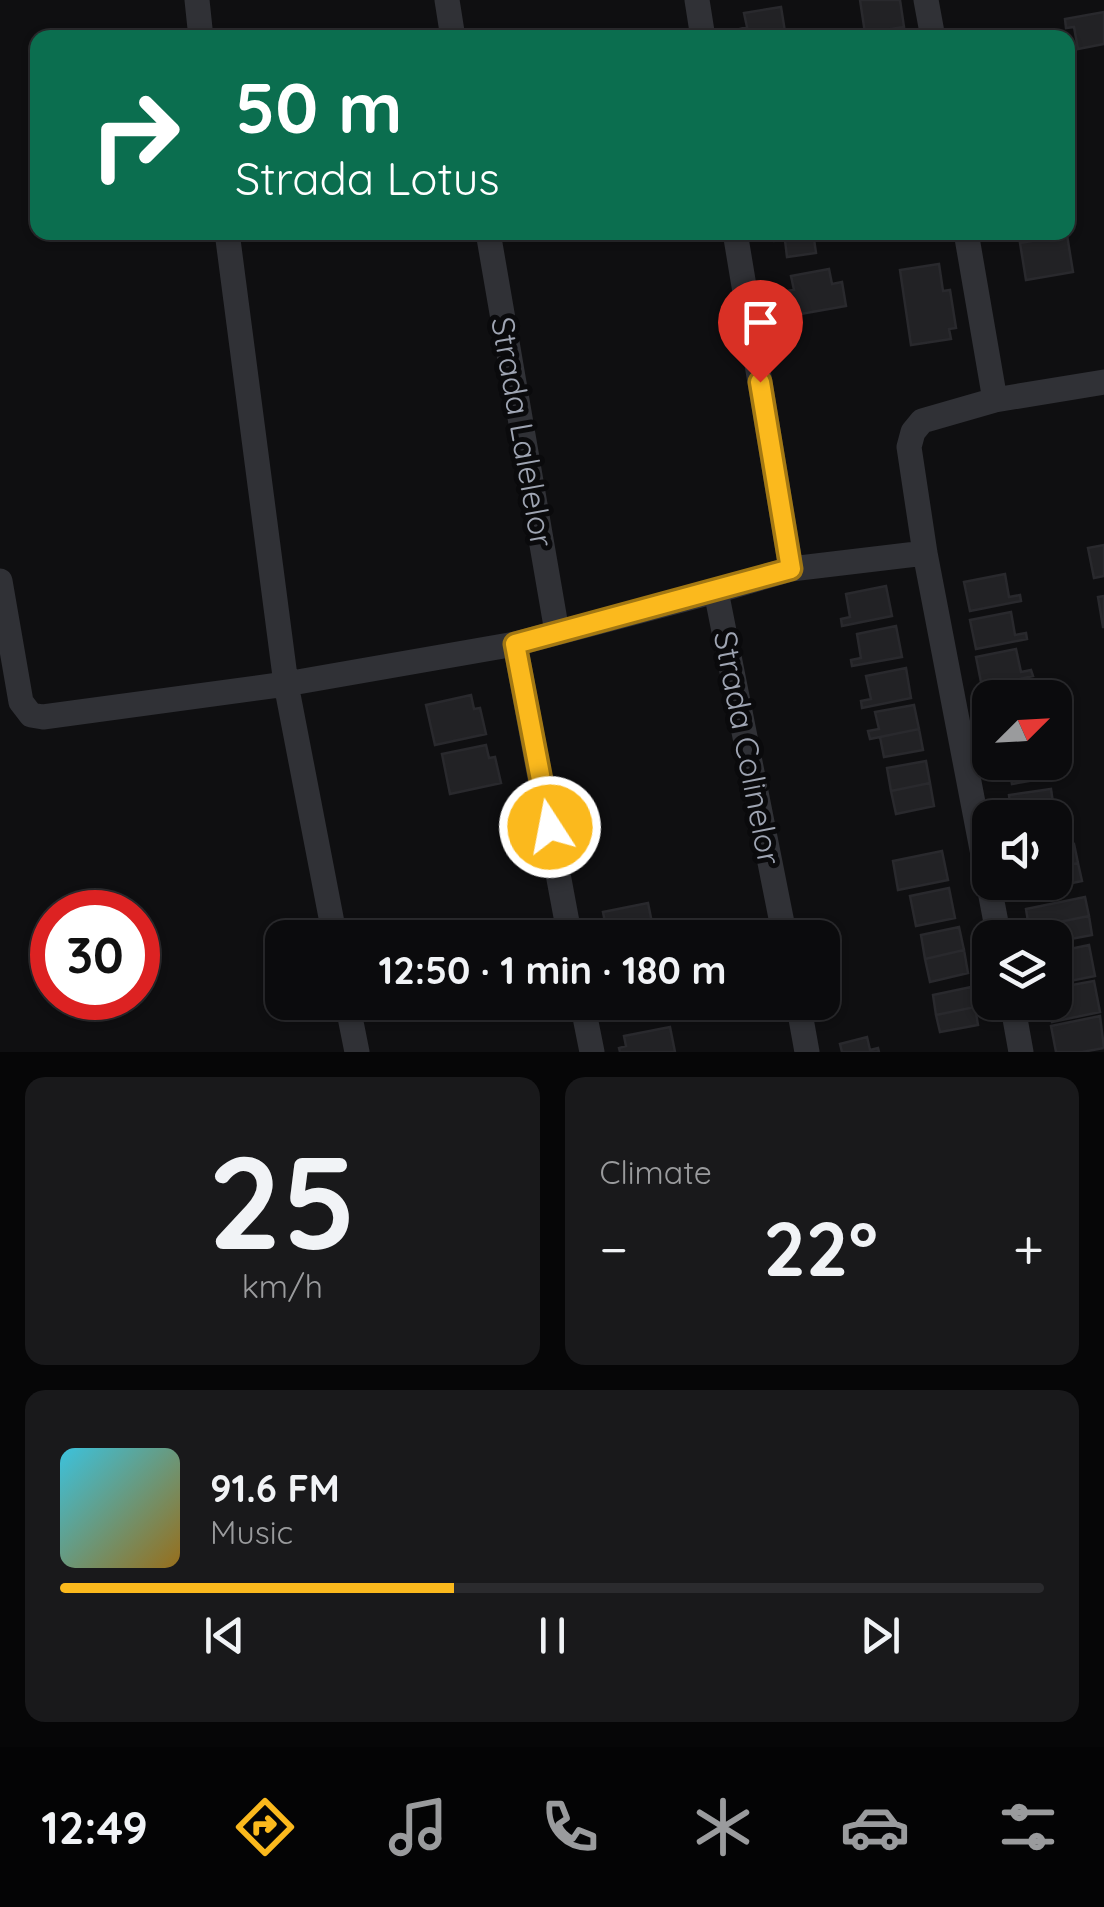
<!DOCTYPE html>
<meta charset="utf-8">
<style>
:root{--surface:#0b0b0d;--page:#19191b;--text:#f1f3f6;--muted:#9a9b9d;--line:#2b2b2e;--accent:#fbb91d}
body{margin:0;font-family:Quicksand,sans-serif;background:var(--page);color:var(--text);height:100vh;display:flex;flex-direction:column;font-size:38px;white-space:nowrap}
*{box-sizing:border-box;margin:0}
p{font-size:32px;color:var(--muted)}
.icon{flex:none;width:55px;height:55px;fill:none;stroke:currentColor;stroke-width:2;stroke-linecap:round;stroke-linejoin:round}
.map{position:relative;height:1052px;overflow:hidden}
.sheet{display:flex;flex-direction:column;gap:25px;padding:25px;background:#060607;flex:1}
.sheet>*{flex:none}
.banner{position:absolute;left:30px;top:30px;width:1045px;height:210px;border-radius:20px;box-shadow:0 2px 8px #0004,0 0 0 2px var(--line);background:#0b6e4f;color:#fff;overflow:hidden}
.needle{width:65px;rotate:66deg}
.controls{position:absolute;left:972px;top:680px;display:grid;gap:20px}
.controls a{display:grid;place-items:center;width:100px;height:100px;border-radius:20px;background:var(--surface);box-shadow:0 2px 8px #0004,0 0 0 2px var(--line);font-size:50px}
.speed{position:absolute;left:30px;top:890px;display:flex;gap:20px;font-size:50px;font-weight:700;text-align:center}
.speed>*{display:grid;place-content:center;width:130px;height:130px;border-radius:50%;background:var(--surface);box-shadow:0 2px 8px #0004,0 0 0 2px var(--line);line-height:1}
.speed .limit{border:15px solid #d22;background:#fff;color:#111}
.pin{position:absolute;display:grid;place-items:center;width:85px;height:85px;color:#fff;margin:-102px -42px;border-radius:50% 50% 50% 0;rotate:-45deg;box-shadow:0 0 10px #0007}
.pin .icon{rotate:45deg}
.me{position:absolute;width:110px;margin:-55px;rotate:349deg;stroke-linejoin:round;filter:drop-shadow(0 0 8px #0008)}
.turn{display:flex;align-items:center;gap:35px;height:210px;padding:0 40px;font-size:45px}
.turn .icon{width:130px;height:130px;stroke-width:2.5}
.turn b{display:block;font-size:70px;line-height:85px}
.big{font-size:75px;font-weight:700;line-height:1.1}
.sheet .card{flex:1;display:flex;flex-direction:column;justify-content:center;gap:15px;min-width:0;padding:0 35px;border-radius:20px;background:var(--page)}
.sheet .dial{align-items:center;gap:0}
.dial b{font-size:130px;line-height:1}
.song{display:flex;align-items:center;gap:30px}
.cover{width:120px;height:120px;border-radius:15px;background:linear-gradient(135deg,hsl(190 70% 55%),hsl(40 70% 35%))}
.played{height:10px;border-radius:5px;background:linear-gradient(90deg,var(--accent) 40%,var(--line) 40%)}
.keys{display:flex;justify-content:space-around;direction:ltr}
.heat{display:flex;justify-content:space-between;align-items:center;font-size:55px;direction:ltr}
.sheet .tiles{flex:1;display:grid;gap:25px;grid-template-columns:1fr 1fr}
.card:last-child{grid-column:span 2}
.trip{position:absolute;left:265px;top:920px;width:575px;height:100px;border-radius:20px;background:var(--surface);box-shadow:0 2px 8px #0004,0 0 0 2px var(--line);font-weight:700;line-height:100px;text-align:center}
.tab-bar{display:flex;height:160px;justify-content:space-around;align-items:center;background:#040405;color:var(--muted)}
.tab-bar .icon{width:70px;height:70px}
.tab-bar .current{color:var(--accent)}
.tab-bar b{font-size:45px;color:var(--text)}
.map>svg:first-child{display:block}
.building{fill:#222225;stroke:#29292d;stroke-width:2.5}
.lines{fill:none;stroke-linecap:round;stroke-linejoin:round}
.street{stroke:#303136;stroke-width:25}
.route-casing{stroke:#a37813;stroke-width:25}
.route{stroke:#fbb91d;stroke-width:18}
.labels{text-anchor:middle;stroke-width:10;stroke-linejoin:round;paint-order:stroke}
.street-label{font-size:32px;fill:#9fa5b3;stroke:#0a0a0c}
</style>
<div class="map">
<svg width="1104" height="1052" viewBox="0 0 1104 1052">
<rect width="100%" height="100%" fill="#0f0f11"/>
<path class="building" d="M860,0h40l4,27 -39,6z
M781,7l5,31h-45l-1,-9 7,-2 -3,-14z
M1104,12v32l-26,5 -4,-22 -8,1 -1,-9z
M773,232h40l3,21 -29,4 -2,-17 -11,1z
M1067,235l6,37 -47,8 -6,-37z
M939,264l4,27 7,-1 6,38 -7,1 2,10 -40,6 -11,-75z
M829,269l3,15 10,-2 4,24 -57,10 -4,-25 9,-1 -3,-14z
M1104,545v31l-10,2 -6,-30z
M1005,574l4,23 11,-2 1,6 -51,10 -6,-29z
M886,586l6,30 -50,10 -1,-7 9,-2 -4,-23z
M1104,596v31h-1l-5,-30z
M1011,612l4,23 11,-2 1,6 -51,10 -6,-29z
M896,626l6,31 -50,9 -1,-6 10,-2 -4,-24z
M1016,649l5,23 10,-2 2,6 -51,11 -6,-30z
M906,668l5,30 -49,10 -1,-7 10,-2 -5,-23z
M1032,684l3,14h-45v17h-2l-5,-22z
M471,695l3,14 6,-1 6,26 -51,11 -9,-40z
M914,705l5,24 -49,10 -2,-8 11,-2 -4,-17z
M919,729l4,21 -39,7 -4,-20z
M486,745l3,13 6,-1 6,26 -51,11 -8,-40z
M926,761l4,22 -39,8 -4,-23z
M1008,762h36l3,16 -35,6z
M930,783l4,23 -38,8 -5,-23z
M1051,789l6,41h-2v-12h-43l-3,-23z
M1074,844l4,19 -23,5v-20z
M942,851l6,29 -50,10 -5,-29z
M1078,863l4,18 -59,12 -2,-11h34v-14z
M949,888l6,30 -39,8 -6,-30z
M1085,897l4,19 -60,12 -3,-19z
M648,903l7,35h-54l-3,-15 7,-1 -2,-10z
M1089,916l3,19 -37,7v-4h-24l-2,-10z
M959,927l5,23 -39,9 -4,-24z
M1089,945l6,31 -40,8v-32z
M964,950l4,23 -38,9 -5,-23z
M1094,981l6,31 -48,10 -4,-20h7v-14z
M971,987l4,20 -39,8 -3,-20z
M618,1002h47v2l-44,10z
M975,1007l3,18 -38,7 -4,-17z
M1100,1016l4,32 -22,4h-26l-5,-26z
M670,1027l5,25h-55l-1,-4 7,-2 -2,-10z
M867,1037l3,13 8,-2 1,4h-37l-2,-8z"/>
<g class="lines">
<path class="street" d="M197,0l4,38
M447,0l6,38
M697,0l6,38
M926,0l7,38
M227,232l59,452 49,254
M488,232l69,400
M735,232l56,337
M966,232l29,168
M0,581l21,121 10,13 12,2 243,-33 229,-40
M570,938l-55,-294 201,-53
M785,938l-69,-347 75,-22 134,-16
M999,938l-74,-385 -16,-106 4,-15 9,-11 73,-21 109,-18
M347,1002l10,50
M582,1002l10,50
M798,1002l9,50
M1012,1002l9,50"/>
</g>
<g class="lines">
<defs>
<path id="route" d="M550,827l-35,-183 276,-75 -31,-187"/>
</defs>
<use href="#route" class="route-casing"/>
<use href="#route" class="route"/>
</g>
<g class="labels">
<g class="street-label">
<text transform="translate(522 432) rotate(80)" y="11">Strada Lalelelor</text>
<text transform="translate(747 748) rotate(79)" y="11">Strada Colinelor</text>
</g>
</g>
</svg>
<div class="controls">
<a><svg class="needle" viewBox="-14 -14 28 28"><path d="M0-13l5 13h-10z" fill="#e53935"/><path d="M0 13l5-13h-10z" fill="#9a9b9d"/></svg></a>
<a><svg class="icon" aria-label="sound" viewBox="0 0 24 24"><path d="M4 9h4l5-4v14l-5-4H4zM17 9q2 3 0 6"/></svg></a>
<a><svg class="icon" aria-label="layers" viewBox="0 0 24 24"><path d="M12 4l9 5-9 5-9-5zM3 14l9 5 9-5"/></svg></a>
</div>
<div class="speed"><div class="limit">30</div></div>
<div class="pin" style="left:760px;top:382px;background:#d93025"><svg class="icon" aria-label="arrive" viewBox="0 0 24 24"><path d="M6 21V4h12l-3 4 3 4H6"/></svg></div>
<svg class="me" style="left:550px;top:827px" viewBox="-20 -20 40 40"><circle r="17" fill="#fbb91d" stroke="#fff" stroke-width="3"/><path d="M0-11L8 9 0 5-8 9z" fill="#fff"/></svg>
<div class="trip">12:50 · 1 min · 180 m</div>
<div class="banner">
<div class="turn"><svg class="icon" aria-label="right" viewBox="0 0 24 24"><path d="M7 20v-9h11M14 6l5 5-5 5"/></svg><div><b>50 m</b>Strada Lotus</div></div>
</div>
</div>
<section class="sheet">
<div class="tiles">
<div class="card dial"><b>25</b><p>km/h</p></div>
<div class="card"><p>Climate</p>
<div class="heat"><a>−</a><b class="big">22°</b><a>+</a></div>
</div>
<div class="card">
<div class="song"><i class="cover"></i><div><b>91.6 FM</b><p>Music</p></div></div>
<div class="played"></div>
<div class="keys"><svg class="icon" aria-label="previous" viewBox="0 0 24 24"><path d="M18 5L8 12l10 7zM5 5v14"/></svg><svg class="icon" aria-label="pause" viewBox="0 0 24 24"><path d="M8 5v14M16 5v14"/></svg><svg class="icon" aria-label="next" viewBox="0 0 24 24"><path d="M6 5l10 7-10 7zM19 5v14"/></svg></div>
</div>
</div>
</section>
<nav class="tab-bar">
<b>12:49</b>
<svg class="icon current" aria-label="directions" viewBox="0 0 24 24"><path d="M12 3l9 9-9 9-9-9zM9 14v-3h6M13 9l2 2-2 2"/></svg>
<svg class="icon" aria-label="music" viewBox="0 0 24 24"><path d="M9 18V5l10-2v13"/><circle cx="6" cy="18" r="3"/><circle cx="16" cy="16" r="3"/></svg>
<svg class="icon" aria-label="phone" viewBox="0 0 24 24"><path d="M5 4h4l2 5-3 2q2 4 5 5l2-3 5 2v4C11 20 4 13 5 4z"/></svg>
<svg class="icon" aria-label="climate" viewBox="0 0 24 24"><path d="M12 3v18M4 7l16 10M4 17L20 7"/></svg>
<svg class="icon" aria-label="car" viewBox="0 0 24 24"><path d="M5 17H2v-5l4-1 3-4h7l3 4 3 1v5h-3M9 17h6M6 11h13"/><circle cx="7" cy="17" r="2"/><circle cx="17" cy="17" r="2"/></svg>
<svg class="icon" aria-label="filters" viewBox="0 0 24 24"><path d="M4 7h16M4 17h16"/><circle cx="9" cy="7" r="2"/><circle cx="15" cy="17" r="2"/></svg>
</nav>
